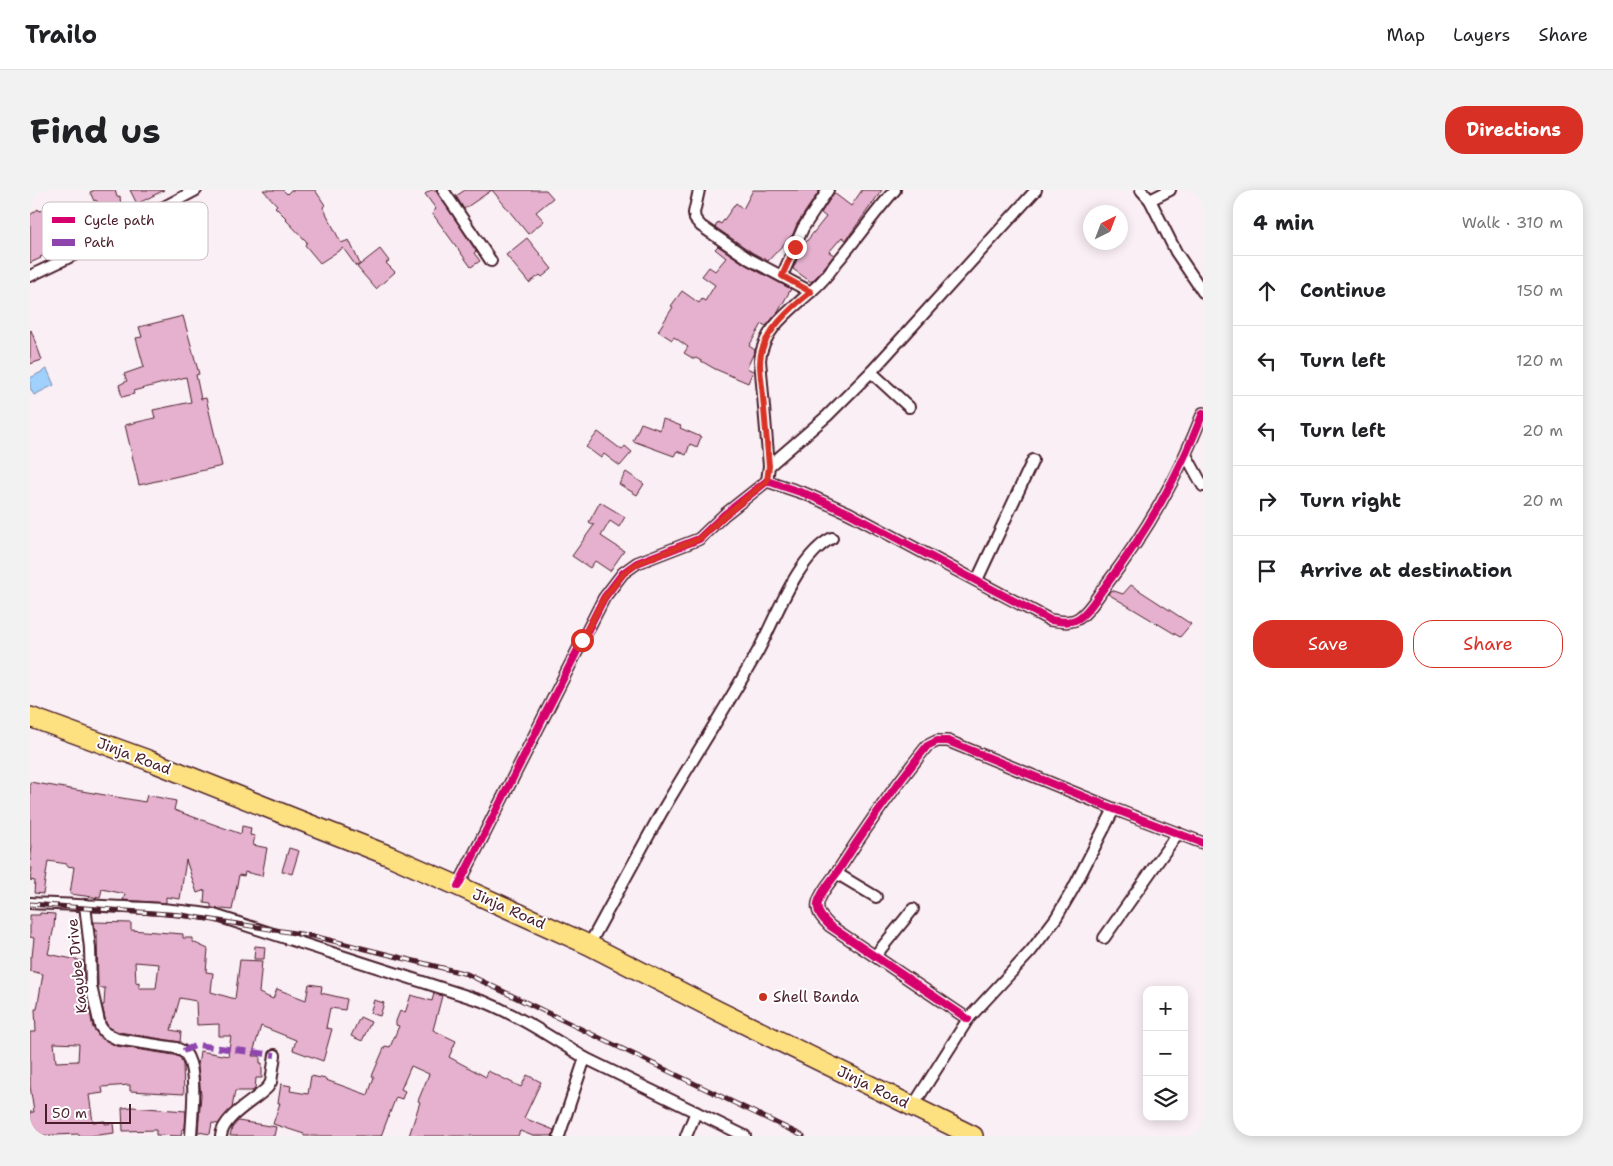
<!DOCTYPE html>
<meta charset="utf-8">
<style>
body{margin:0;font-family:"Shantell Sans",sans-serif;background:#f2f2f2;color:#202124}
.controls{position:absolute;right:15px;bottom:15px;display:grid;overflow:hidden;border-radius:10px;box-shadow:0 2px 12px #0003}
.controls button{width:45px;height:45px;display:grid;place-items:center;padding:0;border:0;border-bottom:1px solid #e0e0e0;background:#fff;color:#202124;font:25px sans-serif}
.compass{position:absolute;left:1053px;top:15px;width:45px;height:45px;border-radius:50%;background:#fff;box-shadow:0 2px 12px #0003;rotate:42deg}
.scale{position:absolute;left:15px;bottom:12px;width:86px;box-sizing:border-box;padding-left:5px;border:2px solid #4a1f2b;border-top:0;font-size:14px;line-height:18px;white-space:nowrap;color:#4a1f2b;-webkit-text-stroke:4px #fff;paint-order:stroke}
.stop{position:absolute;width:15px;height:15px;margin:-11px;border:4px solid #d93025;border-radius:50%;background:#fff}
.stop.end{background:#d93025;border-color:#fff;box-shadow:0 1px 5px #0008}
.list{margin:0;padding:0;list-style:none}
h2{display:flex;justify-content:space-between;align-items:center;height:65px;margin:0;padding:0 20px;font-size:21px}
h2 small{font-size:16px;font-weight:400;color:#757577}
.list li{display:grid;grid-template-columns:32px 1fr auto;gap:15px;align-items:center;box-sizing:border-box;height:70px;padding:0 20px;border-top:1px solid #e0e0e0}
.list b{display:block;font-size:19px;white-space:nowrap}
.list em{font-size:16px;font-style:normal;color:#757577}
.actions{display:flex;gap:10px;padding:15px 20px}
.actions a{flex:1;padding:11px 0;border:1px solid #d93025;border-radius:20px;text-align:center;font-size:18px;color:#d93025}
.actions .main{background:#d93025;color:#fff}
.icon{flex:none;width:28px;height:28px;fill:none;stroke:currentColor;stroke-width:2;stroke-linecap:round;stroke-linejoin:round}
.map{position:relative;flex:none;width:1173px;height:946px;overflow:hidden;border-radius:20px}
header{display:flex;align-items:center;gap:30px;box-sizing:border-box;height:70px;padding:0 25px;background:#fff;border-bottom:1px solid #e0e0e0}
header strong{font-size:24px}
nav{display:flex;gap:28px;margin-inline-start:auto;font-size:18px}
.intro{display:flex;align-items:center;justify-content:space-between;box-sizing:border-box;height:120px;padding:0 30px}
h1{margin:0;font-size:35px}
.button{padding:12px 22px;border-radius:20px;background:#d93025;color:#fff;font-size:18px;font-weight:700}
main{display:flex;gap:30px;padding:0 30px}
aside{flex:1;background:#fff;border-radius:20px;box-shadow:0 2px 12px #0003}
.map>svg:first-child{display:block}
.water{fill:#9fd1fc;stroke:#7d8aa8}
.building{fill:#e5b1ce;stroke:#4a1f2b;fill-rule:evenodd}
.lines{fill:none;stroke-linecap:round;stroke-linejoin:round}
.street-casing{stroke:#4a1f2b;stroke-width:14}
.highway-casing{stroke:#4a1f2b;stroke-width:22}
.street{stroke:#fff;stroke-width:10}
.highway{stroke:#fde080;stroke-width:19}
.rail-casing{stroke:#4a1f2b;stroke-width:5}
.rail{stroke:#fff;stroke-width:3;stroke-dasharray:9;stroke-linecap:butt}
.quiet{stroke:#8e44ad;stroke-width:6;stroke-dasharray:12 6;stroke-linecap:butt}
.cycleway-casing{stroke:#fff;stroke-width:11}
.cycleway{stroke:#d6006c;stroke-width:8}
.route{stroke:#d93025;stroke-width:6}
.poi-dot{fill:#c8321e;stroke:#fff;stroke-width:2}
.labels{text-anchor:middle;stroke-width:4;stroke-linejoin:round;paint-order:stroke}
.street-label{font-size:15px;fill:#4a1f2b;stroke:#fff}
.poi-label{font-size:15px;fill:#4a1f2b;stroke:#fff;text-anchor:start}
.key{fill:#fff;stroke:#c9bcbf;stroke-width:1}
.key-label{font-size:14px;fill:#4a1f2b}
</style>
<header>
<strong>Trailo</strong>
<nav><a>Map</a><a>Layers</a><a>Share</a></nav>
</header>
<div class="intro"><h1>Find us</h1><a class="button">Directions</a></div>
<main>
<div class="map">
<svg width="1173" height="946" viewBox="0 0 1173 946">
<rect width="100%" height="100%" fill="#faeff5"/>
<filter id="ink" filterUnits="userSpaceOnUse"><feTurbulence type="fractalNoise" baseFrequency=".02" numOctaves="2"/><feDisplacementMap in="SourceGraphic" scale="10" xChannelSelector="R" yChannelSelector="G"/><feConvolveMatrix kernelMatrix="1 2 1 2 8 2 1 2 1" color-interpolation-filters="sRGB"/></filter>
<g filter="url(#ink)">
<!-- water -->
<polygon class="water" points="17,179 24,195 4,205 0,198 0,188"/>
<!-- building -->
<g class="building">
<polygon points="65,0 85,0 87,7 90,6 91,18 82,20 81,34 57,32 77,24 66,10 64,11 60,2"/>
<polygon points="100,0 134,0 107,14"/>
<polygon points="233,0 253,0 257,4 261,0 285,0 295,15 293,17 311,53 319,50 330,74 326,76 313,58 290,73 275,55 277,52 256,30 257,29 245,17 247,15"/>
<polygon points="401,0 406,0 446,61 444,63 450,71 441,77 402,23 406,19 395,4"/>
<polygon points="435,0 516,0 523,8 506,22 514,31 498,44 462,0 434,19 426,6"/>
<polygon points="723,0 790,0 767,34 763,44 738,71 723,63 685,37 688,32 691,34 706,13 713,19"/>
<polygon points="832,0 852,0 816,50 812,47 799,62 804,65 789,84 781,92 763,79 772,57 796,27 791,23 804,3 821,16"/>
<polygon points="25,17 27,22 40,17 47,37 55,33 60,47 52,51 50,45 31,52 33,58 10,67 11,68 0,73 0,25 8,19 9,21"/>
<polygon points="497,48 522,79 512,87 510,85 499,93 476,65"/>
<polygon points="688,56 716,75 761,99 748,122 736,136 732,134 719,156 725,160 717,178 723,181 718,193 685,179 666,168 664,169 654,163 658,157 644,147 642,150 628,141 643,117 641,116 652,101 669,113 672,109 675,111 685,95 672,86 679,77 685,81 696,68 685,59"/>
<polygon points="350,59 359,71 356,73 365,82 346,99 327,77"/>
<polygon points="153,126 169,184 166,185 171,209 176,208 192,276 109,295 95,235 125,228 123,220 161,212 156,187 103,201 104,204 92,207 89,195 97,191 94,184 114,177 106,148 112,147 109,137"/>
<polygon points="1,140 12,170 0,174 0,141"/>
<polygon points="633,229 651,236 650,238 671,247 667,257 660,254 656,265 647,261 644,266 603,251 611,233 630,240"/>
<polygon points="568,242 592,260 595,256 602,262 590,276 574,264 571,268 556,257"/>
<polygon points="596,282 614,294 607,305 589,294"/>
<polygon points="570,312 595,327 589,337 580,331 571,346 594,361 580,381 565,371 560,378 542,366 564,335 559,332"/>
<polygon points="1101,395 1161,434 1150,447 1078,404 1081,400 1093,404"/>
<polygon points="0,592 115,612 117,605 146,611 144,620 211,644 212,636 221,638 220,645 225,646 223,655 237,658 232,686 215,682 214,686 209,685 202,720 181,718 181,714 174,713 175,700 167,703 156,670 150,709 136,707 136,713 93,710 95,704 72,699 70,708 40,704 44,677 37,676 37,674 18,671 13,704 4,703 5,691 0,690 2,678 0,677 2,655 0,655"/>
<polygon points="259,658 269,661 262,684 252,681"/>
<path d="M10,723L25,724L24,737L18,764L53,771L55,802L53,817L59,816L63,838L70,847L86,856L144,865L151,868L153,875L154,904L100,901V895L72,897L73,903L59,905L63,932L75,931V934L83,933L84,943L60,946H49V944L0,946V922H4L0,896V842H6L5,819H7L13,784L0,781V767H2L4,748L0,747V725H10ZM24,853L49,854L48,871L26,872Z"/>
<path d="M64,732L101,733V740L153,744V748H163V752L178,759L176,782L183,783L181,802L205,809L210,770L232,771L229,803L243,809L247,799L276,810L279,794L292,796L291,803L317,809L315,820L300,818L296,838L302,839L293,871L263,860L266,850L231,836L222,866H230V873H232V888H226L225,899L222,901H205L202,918L188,934L182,933L180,944L168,942L171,905L168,876L170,861L198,866L201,846H189V834L167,835L166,811L150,808L141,840L151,842L150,852L89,842L80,838L76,833L72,815H74L75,798H68V795L67,741H65ZM105,772L129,774L126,798H109V792L106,793Z"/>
<polygon points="225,756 235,757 234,769 224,769"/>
<polygon points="404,803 412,806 403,840 426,851 419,867 456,887 458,881 491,897 497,885 511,892 494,928 524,940 522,946 503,946 490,941 488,946 379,946 390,912 388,911 399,884 381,876 371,899 375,901 372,909 366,907 351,946 274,946 274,944 243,934 250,913 248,913 251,894 261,896 260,901 278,904 281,886 296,889 296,890 338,905 344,887 342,886 355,856 360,857 369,836 366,835 366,831 370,821 375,823 381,805 402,811"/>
<polygon points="344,810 354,813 350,826 340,823"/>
<polygon points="330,827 341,832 332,851 321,846"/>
<polygon points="102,917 156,921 155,939 152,939 151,946 126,945 126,940 93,941 92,918"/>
<polygon points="208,931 246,937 244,946 200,946 202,938"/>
</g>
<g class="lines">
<defs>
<g id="street">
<polyline points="413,0 461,71"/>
<polyline points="669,0 664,23 665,29 671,36 719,69 781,102"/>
<polyline points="1111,0 1120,10 1146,62 1173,102"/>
<polyline points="1120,10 1140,0"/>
<polyline points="0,86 46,64 166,0"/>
<polyline points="752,86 773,38 798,0"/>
<polyline points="841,182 879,217"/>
<polyline points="1156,265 1173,296"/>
<path d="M739,276L730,170C733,135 768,116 790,93C796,87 802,79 807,72C827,49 844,23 865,0"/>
<polyline points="737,291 739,276 797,226 841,182 1006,0"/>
<polyline points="947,390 1003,270"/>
<polyline points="806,683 846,707"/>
<path d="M428,696L574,408L593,383L607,373L669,349L694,325L737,291L776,304L819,323L1020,430C1030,431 1040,434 1049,428C1060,421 1068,405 1076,395C1118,340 1148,287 1173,223"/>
<path d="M0,713C61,716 124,716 184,725L455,812C491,827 522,848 555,868"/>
<path d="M55,715L60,758L61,796L70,836L75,843L87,849L146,858C151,860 156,862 158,868C167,886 162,925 161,946"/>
<polyline points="1074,748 1148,643"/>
<path d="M559,755C583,711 606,668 630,625C662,570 697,516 728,461C746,428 767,366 802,348"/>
<polyline points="845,766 883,719"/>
<path d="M938,829L800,736C794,730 786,723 788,713C790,703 800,692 806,684C834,640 865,596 897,556L907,551H918L1084,619L1173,653"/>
<polyline points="883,916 938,829 1001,761 1026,728 1043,699 1084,619"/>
<path d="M191,946C193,926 225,911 238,897L241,892L245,865"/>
<polyline points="529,946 555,868 715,946"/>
<polyline points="656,946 666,922"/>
</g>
<polyline id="highway" points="0,527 118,570 261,627 360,666 428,696 559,755 688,821 943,946"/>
</defs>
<!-- street casing -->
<use href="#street" class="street-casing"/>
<!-- highway casing -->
<use href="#highway" class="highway-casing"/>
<!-- street -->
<use href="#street" class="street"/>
<!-- highway -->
<use href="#highway" class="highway"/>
<defs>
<polyline id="rail" points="0,714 152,725 283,746 437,784 773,946"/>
</defs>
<!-- rail casing -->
<use href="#rail" class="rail-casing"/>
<!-- rail -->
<use href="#rail" class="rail"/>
<!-- quiet -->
<polyline class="quiet" points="153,861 167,855 245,865"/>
<defs>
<g id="cycleway">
<path d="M428,696L574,408L593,383L607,373L669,349L694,325L737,291L776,304L819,323L1020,430C1030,431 1040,434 1049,428C1060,421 1068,405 1076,395C1118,340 1148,287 1173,223"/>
<path d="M938,829L800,736C794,730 786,723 788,713C790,703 800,692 806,684C834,640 865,596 897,556L907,551H918L1084,619L1173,653"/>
</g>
</defs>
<!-- cycleway casing -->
<use href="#cycleway" class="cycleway-casing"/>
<!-- cycleway -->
<use href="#cycleway" class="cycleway"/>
</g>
</g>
<g class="lines" filter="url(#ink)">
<!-- route -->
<path class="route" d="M552,450L574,408L594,383L608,373L669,349L694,326L737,291L739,276C737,253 735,230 733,207C732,191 727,172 733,157C741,135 763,116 781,102L752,86L765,57"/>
</g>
<!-- markers -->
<circle class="poi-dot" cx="733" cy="807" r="5"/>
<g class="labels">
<!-- street labels -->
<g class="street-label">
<text transform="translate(104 566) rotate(21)" y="5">Jinja Road</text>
<text transform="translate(479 719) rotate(24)" y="5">Jinja Road</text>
<text transform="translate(47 776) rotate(-96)" y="5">Kagube Drive</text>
<text transform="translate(843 897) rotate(26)" y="5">Jinja Road</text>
</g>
<!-- poi labels -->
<g class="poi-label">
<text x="743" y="812">Shell Banda</text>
</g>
</g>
<!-- legend -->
<rect x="12" y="12" width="166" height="58" rx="8" class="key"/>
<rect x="22" y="27" width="23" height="6" fill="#d6006c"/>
<rect x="22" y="49" width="23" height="7" fill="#8e44ad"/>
<g class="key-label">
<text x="54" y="35">Cycle path</text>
<text x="54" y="57">Path</text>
</g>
</svg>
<div class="controls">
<button>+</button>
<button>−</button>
<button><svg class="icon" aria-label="layers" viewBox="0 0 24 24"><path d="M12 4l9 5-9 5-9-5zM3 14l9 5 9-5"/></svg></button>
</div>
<svg class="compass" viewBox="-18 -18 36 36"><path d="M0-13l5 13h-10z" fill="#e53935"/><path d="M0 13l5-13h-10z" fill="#757577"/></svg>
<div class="scale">50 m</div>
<div class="stop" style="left:552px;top:450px"></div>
<div class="stop end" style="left:765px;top:57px"></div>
</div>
<aside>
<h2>4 min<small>Walk · 310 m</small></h2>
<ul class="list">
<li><svg class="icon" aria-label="ahead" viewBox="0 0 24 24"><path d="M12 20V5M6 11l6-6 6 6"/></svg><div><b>Continue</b></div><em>150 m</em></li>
<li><svg class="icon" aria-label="left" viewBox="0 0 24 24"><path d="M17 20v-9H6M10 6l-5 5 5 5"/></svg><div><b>Turn left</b></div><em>120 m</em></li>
<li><svg class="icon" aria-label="left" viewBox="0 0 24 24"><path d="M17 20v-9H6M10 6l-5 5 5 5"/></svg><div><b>Turn left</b></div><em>20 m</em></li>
<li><svg class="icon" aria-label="right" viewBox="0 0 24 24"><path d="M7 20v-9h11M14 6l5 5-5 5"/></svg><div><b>Turn right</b></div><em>20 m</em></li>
<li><svg class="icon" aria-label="arrive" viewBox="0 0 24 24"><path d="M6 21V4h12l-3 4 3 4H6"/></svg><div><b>Arrive at destination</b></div></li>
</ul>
<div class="actions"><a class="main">Save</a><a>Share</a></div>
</aside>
</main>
